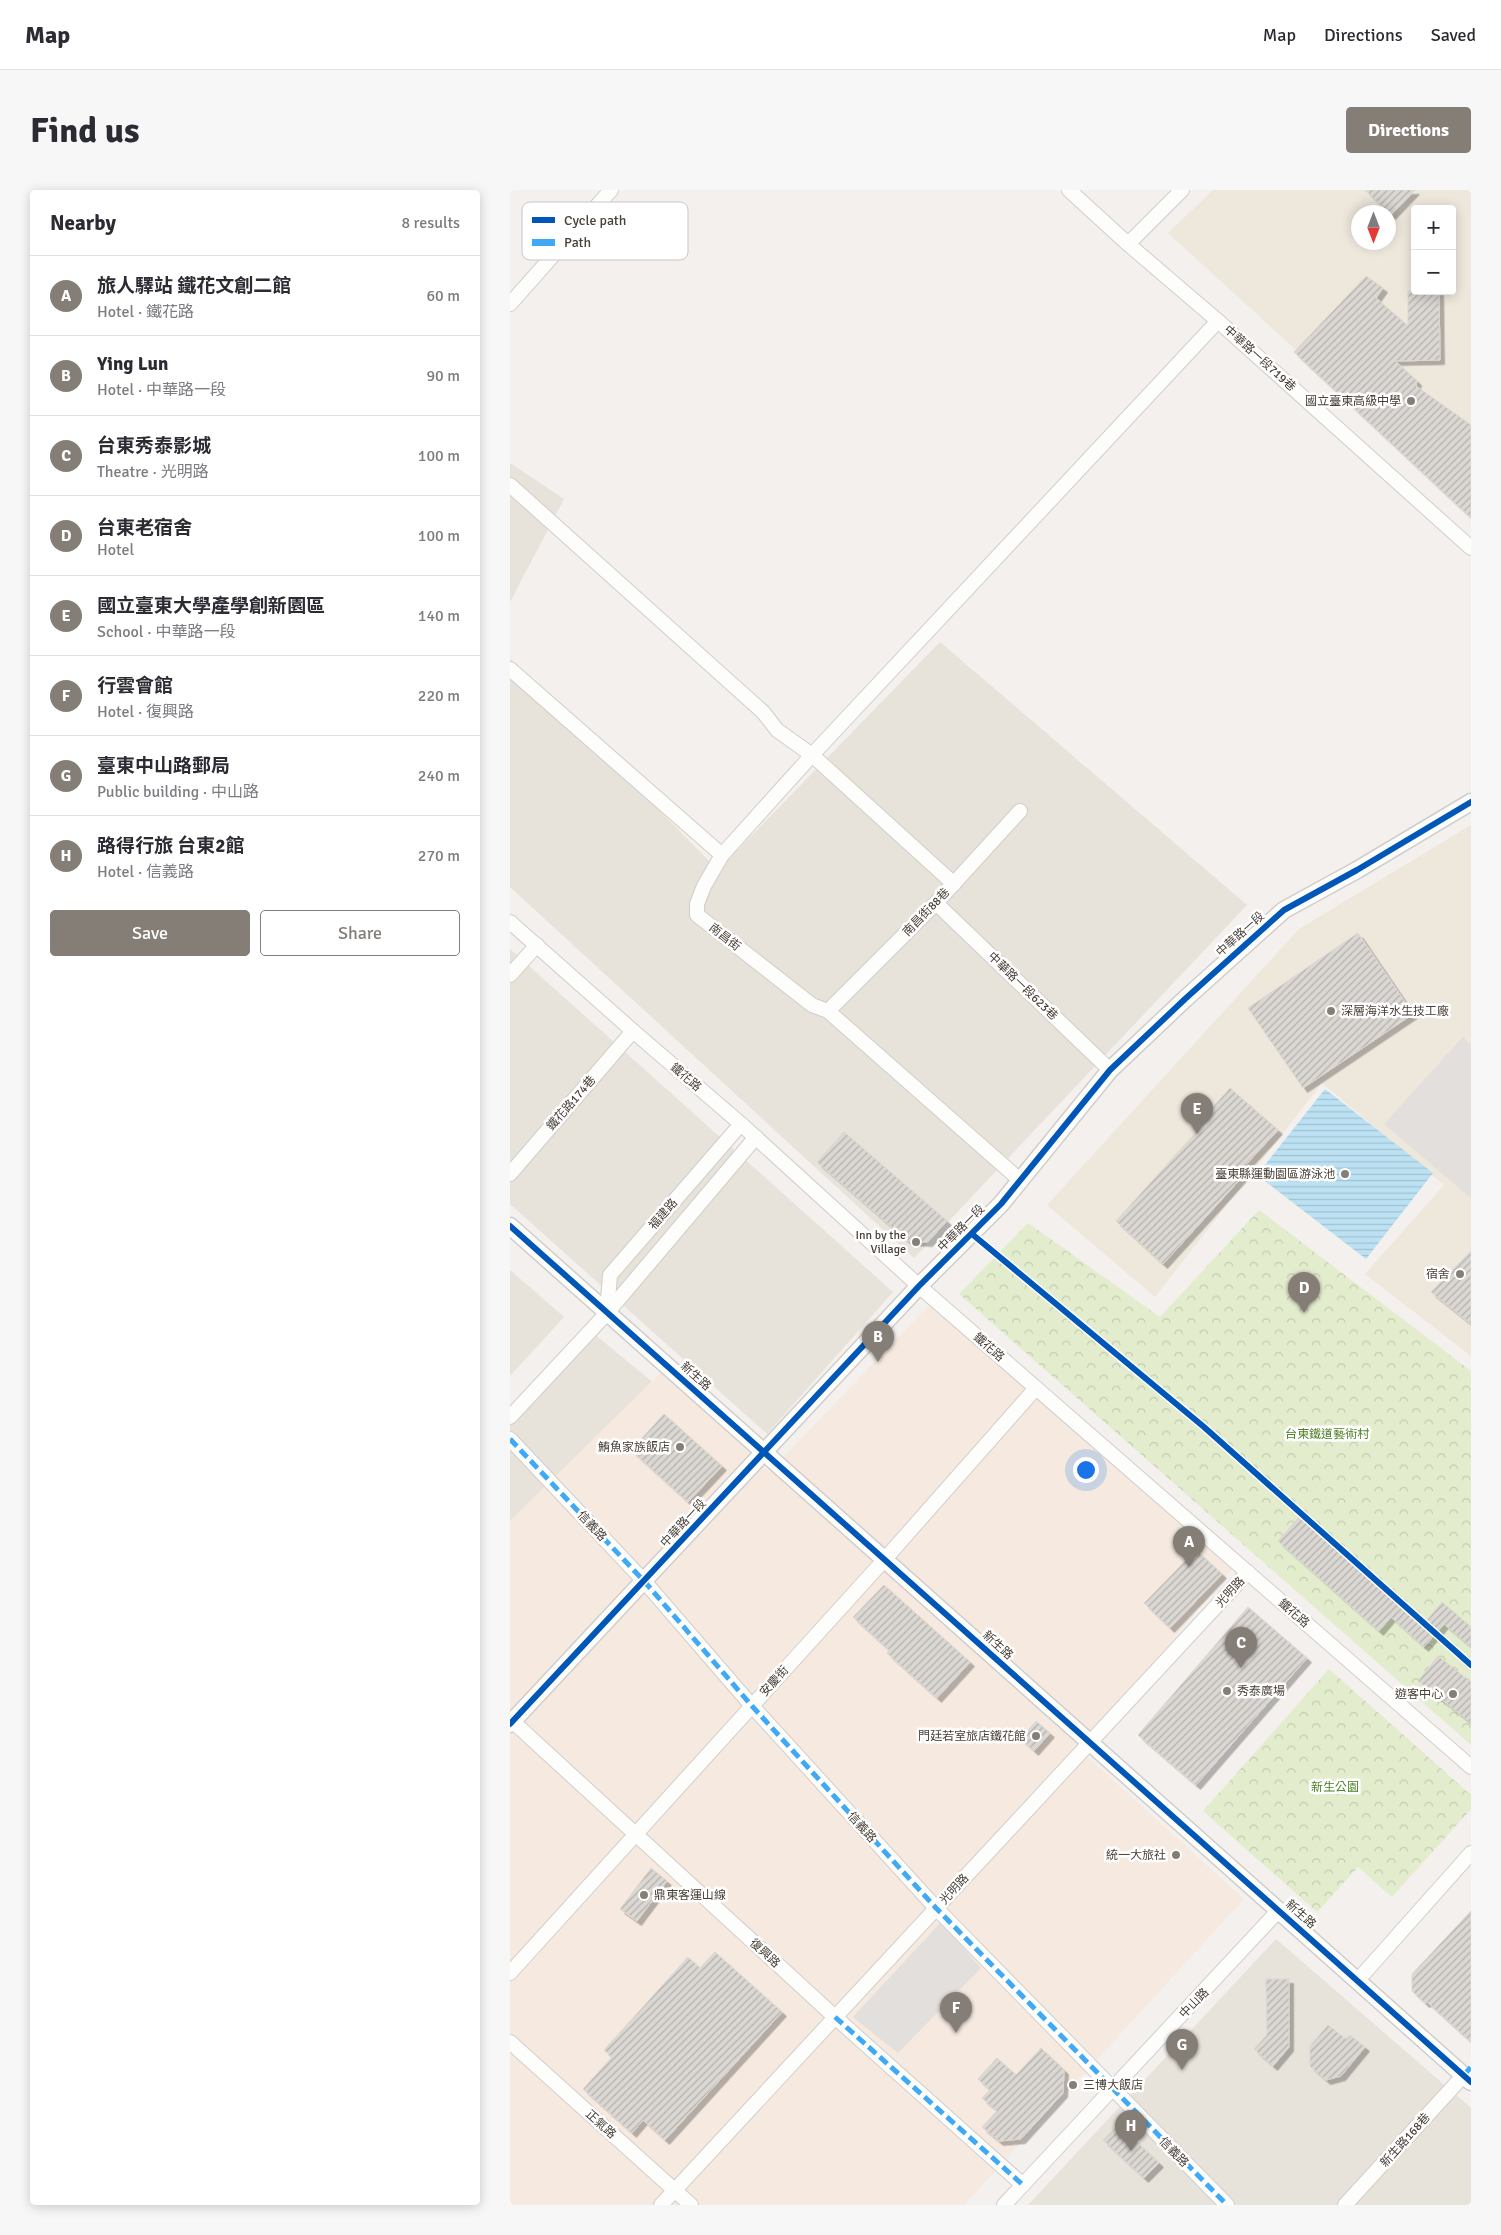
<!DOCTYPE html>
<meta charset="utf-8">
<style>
body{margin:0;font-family:Signika,"Noto Sans TC",sans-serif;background:#f7f7f7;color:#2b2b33}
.controls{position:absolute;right:15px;top:15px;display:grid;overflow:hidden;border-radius:5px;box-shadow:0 2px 12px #0003}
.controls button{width:45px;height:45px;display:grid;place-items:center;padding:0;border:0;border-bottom:1px solid #e1e1e2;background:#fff;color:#2b2b33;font:25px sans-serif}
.compass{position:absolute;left:841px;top:15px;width:45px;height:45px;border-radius:50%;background:#fff;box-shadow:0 2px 12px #0003;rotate:180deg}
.you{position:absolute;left:575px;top:1279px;width:18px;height:18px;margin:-12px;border:4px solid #fff;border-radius:50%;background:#1a73e8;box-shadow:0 0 0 8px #1a73e833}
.badge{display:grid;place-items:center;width:32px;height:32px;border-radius:50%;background:#857e77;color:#fff;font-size:16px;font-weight:700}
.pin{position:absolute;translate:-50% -41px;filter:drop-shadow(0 1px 2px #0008)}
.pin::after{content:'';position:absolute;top:26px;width:18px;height:15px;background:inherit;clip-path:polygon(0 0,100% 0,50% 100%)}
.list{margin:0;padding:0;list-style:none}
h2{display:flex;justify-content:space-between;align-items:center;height:65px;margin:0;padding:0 20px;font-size:21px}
h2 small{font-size:16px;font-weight:400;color:#7c7c81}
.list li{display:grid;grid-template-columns:32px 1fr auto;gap:15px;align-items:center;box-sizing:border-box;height:80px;padding:0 20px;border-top:1px solid #e1e1e2}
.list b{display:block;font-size:19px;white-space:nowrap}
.list p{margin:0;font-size:16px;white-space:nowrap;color:#7c7c81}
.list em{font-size:16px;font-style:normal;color:#7c7c81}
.actions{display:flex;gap:10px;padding:15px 20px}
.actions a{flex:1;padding:11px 0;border:1px solid #857e77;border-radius:5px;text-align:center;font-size:18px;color:#857e77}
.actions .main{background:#857e77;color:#fff}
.map{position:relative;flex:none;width:961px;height:2015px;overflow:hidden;border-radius:5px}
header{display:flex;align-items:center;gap:30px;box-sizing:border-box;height:70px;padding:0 25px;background:#fff;border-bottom:1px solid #e1e1e2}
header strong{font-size:24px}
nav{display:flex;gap:28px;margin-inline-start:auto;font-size:18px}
.intro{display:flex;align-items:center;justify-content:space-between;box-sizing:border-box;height:120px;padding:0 30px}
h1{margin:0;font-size:35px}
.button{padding:12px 22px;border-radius:5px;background:#857e77;color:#fff;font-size:18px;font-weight:700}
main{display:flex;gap:30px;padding:0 30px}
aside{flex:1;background:#fff;border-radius:5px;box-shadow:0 2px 12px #0003}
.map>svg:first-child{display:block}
.residential{fill:#e7e2da}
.commercial{fill:#f6eae0}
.education{fill:#eee7dc;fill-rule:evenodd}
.park{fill:url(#park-crowns)}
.parking{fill:#e2dfdc}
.water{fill:url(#water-rules)}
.building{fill:url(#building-hatch);stroke:#dbd7d3;filter:url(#shadow)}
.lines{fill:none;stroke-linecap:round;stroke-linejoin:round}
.minor-casing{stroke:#d1ceca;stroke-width:16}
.tertiary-casing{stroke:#d1ceca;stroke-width:19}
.minor{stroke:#fdfdfc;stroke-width:14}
.tertiary{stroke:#fdfdfc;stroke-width:16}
.quiet{stroke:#3fa9f5;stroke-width:5;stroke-dasharray:10 5;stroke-linecap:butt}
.cycleway-casing{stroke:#fff;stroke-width:9}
.cycleway{stroke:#0057b8;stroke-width:6}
.poi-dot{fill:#857e77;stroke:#fff;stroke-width:2}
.labels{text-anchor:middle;stroke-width:5;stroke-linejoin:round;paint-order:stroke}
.street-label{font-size:12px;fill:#4a4138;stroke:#fff}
.poi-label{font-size:12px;fill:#4a4138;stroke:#fff;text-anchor:end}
.park-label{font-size:12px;fill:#508027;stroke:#fff}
.key{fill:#fff;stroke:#c9c6c3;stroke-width:1}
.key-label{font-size:14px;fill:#4a4138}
</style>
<header>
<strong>Map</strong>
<nav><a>Map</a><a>Directions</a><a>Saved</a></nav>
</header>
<div class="intro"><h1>Find us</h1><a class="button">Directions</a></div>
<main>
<aside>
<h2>Nearby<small>8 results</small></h2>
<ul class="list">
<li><span class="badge">A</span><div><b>旅人驛站 鐵花文創二館</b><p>Hotel · 鐵花路</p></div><em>60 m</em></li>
<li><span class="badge">B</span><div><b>Ying Lun</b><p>Hotel · 中華路一段</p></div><em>90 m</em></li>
<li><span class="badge">C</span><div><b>台東秀泰影城</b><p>Theatre · 光明路</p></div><em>100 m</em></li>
<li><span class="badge">D</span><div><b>台東老宿舍</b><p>Hotel</p></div><em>100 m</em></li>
<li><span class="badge">E</span><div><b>國立臺東大學產學創新園區</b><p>School · 中華路一段</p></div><em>140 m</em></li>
<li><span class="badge">F</span><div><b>行雲會館</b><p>Hotel · 復興路</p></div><em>220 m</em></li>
<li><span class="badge">G</span><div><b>臺東中山路郵局</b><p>Public building · 中山路</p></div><em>240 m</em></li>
<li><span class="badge">H</span><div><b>路得行旅 台東2館</b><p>Hotel · 信義路</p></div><em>270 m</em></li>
</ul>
<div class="actions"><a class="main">Save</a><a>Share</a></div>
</aside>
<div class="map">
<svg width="961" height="2015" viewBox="0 0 961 2015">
<defs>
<pattern id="park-crowns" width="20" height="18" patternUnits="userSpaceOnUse" patternTransform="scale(1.25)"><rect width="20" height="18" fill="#e3edcd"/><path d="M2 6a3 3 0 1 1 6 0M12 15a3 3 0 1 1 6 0" fill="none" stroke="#c4ccb1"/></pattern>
<pattern id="water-rules" width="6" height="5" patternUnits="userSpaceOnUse" patternTransform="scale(1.25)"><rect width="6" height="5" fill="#bce1f2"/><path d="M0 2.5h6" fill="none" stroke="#a3c2d0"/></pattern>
<pattern id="building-hatch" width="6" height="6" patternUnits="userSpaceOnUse" patternTransform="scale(1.25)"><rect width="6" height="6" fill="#dbd8d4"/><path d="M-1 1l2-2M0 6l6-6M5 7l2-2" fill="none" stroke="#b4b1ad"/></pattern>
<filter id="shadow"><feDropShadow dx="4.5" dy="4.5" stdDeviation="0" flood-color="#0004"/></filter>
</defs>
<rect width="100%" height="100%" fill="#f3f0ed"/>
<!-- residential -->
<g class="residential">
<polygon points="0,273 54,309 0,412"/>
<polygon points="430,452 737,715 404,1068 0,697 0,469 208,680"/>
<polygon points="0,759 383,1102 257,1244 0,1014"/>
<polygon points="0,1080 54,1127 0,1186"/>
<polygon points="84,1144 145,1194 0,1337 0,1228"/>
<polygon points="766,1749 961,1918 961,2015 518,2015"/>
</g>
<!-- commercial -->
<polygon class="commercial" points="422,1112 725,1376 570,1560 734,1709 454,2015 0,2015 0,1331 152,1181 259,1282"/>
<!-- education -->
<g class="education">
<path d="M703,0H961V320L658,43ZM905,19H942V101H905ZM848,22H878V52H848Z"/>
<polygon points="961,635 961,1166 855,1084 934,995 812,893 645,1107 537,1015 789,739"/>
</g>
<!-- park -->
<g class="park">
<polygon points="749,1020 961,1181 961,1555 449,1104 518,1033 650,1127"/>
<polygon points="819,1479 961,1605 961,1619 882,1707 848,1677 807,1722 693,1621"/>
</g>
<!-- parking -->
<g class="parking">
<polygon points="953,847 961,855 961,1008 874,934"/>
<polygon points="431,1732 471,1778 388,1863 343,1827"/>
</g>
<!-- water -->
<polygon class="water" points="815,899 923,983 856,1069 747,985"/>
<!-- building -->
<g class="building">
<polygon points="855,0 905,0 881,25"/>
<polygon points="856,86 873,98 866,108 898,136 898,101 929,101 930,170 885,171 907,191 906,196 961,235 961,328 784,162"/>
<polygon points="848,743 903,824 793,898 738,818"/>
<polygon points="720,898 768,940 730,981 734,985 653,1074 606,1031 689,939 686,936"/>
<polygon points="334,942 437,1031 418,1052 398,1051 307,972"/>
<polygon points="961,1061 961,1134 921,1102"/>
<polygon points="154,1224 212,1276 178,1312 121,1260"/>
<polygon points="789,1327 912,1436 932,1412 961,1437 961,1457 934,1434 914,1457 881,1427 869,1441 768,1351"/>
<polygon points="686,1360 712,1384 660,1438 634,1413"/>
<polygon points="374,1395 460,1472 427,1508 377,1463 379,1460 343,1427"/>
<polygon points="738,1417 797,1468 686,1595 628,1545"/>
<polygon points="928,1466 961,1492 961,1533 908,1491"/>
<polygon points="526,1531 540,1543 524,1561 511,1549"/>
<polygon points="141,1678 157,1691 127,1731 110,1719"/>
<polygon points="961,1721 961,1852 917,1812 915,1813 902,1801 902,1784"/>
<polygon points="205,1762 272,1822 155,1950 133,1930 122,1943 73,1899 102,1867 94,1860 178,1767 190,1778"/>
<polygon points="756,1789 779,1789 779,1857 763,1876 744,1859 757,1845"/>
<polygon points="818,1835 836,1849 840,1845 855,1857 831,1886 816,1890 800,1876 800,1856"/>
<polygon points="531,1858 554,1880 553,1903 511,1949 489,1951 472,1937 487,1921 472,1908 480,1900 468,1889 487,1868 506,1885"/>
<polygon points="605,1938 612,1938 649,1973 634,1988 593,1950"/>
</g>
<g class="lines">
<defs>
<g id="minor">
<polyline points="559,0 618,54 708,131 961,358"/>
<polyline points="618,54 672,0"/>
<polyline points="0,114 101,0"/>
<polyline points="0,295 253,522 267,540 302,565 444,694"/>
<polyline points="0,479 212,665"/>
<polyline points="426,713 600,880"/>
<polyline points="0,732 123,841 231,934 409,1096 961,1577"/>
<polyline points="0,785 27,755"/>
<polyline points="318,821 426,713 510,621"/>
<polyline points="0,984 123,841"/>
<polyline points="511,991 318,821 302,815 187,725 187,714 194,696 212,665 302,565 708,131"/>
<polyline points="97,1123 100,1085 231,934"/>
<polyline points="0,1227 97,1123 246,947"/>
<polyline points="0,1249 134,1391 242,1516 426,1718 717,2015"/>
<polyline points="0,1529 325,1827 513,1995"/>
<polyline points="0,1783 375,1369 526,1198"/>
<polyline points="848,1790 961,1663"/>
<polyline points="0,1852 181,2015"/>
<polyline points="151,2015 738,1382"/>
<polyline points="494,2015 769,1720"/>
<polyline points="835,2015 954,1885"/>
</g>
<g id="tertiary">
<polyline points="0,1036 961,1892"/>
<polyline points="0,1534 409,1096 491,1014 600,880 675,809 774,720 847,680 961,612"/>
</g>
</defs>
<!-- minor casing -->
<use href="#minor" class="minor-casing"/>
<!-- tertiary casing -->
<use href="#tertiary" class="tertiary-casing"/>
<!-- minor -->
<use href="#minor" class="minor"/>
<!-- tertiary -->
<use href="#tertiary" class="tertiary"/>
<!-- quiet -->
<g class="quiet">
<polyline points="0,1249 134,1391 242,1516 426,1718 717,2015"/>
<polyline points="325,1827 513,1995"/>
<polyline points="954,1885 961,1877"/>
</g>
<defs>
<g id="cycleway">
<polyline points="0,1036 961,1892"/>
<polyline points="462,1044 694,1237 961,1475"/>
<polyline points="0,1534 409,1096 491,1014 600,880 675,809 774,720 847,680 961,612"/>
</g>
</defs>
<!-- cycleway casing -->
<use href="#cycleway" class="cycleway-casing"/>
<!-- cycleway -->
<use href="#cycleway" class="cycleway"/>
</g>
<!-- markers -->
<g class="poi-dot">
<circle cx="901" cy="211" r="5"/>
<circle cx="821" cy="821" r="5"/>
<circle cx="835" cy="984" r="5"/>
<circle cx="406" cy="1052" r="5"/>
<circle cx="950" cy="1084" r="5"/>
<circle cx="170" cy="1257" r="5"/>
<circle cx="717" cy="1501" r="5"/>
<circle cx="943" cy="1504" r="5"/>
<circle cx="526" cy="1546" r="5"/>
<circle cx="666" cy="1665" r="5"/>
<circle cx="134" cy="1705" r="5"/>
<circle cx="563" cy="1895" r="5"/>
</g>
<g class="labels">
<!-- street labels -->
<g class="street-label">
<text transform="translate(750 168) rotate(42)" y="4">中華路一段719巷</text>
<text transform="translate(416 722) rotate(-46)" y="4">南昌街88巷</text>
<text transform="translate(730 744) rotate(-42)" y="4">中華路一段</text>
<text transform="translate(215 747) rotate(38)" y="4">南昌街</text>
<text transform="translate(513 796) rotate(44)" y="4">中華路一段623巷</text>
<text transform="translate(176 887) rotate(40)" y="4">鐵花路</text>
<text transform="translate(61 913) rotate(-49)" y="4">鐵花路174巷</text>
<text transform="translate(153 1024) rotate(-49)" y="4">福建路</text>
<text transform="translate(451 1038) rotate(-45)" y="4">中華路一段</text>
<text transform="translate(479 1157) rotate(41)" y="4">鐵花路</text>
<text transform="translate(186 1186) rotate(42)" y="4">新生路</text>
<text transform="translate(173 1333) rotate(-47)" y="4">中華路一段</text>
<text transform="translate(82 1336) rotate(47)" y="4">信義路</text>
<text transform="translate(720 1402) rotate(-47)" y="4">光明路</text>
<text transform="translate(784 1423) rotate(41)" y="4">鐵花路</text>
<text transform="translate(488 1455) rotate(42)" y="4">新生路</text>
<text transform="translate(264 1491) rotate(-48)" y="4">安慶街</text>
<text transform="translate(352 1637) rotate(48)" y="4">信義路</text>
<text transform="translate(444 1699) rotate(-47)" y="4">光明路</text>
<text transform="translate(791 1724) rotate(42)" y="4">新生路</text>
<text transform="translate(255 1763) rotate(43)" y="4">復興路</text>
<text transform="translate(684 1813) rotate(-46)" y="4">中山路</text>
<text transform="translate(91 1934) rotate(42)" y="4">正氣路</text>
<text transform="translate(895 1950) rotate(-48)" y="4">新生路168巷</text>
<text transform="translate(664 1962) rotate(46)" y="4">信義路</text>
</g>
<!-- poi labels -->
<g class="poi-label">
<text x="891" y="215">國立臺東高級中學</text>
<text x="831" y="825" text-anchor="start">深層海洋水生技工廠</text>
<text x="825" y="988">臺東縣運動園區游泳池</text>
<text x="396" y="1049">Inn by the<tspan x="396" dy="14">Village</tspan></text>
<text x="940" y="1088">宿舍</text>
<text x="160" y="1261">鮪魚家族飯店</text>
<text x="727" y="1505" text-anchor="start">秀泰廣場</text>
<text x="933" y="1508">遊客中心</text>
<text x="516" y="1550">門廷若室旅店鐵花館</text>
<text x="656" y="1669">統一大旅社</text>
<text x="144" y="1709" text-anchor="start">鼎東客運山線</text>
<text x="573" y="1899" text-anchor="start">三博大飯店</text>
</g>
<!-- park labels -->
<g class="park-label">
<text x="817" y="1248">台東鐵道藝術村</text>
<text x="825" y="1601">新生公園</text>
</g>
</g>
<!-- legend -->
<rect x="12" y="12" width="166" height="58" rx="8" class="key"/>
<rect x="22" y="27" width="23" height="6" fill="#0057b8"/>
<rect x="22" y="49" width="23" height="7" fill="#3fa9f5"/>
<g class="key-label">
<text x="54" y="35">Cycle path</text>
<text x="54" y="57">Path</text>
</g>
</svg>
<div class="controls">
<button>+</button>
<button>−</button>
</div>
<svg class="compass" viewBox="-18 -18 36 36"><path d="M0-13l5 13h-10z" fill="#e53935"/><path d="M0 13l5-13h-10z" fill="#7c7c81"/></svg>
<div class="you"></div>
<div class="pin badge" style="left:679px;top:1377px">A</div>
<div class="pin badge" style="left:368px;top:1172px">B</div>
<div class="pin badge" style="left:731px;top:1478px">C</div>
<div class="pin badge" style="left:794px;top:1123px">D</div>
<div class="pin badge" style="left:687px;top:944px">E</div>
<div class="pin badge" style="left:446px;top:1843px">F</div>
<div class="pin badge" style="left:672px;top:1880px">G</div>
<div class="pin badge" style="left:621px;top:1961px">H</div>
</div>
</main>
